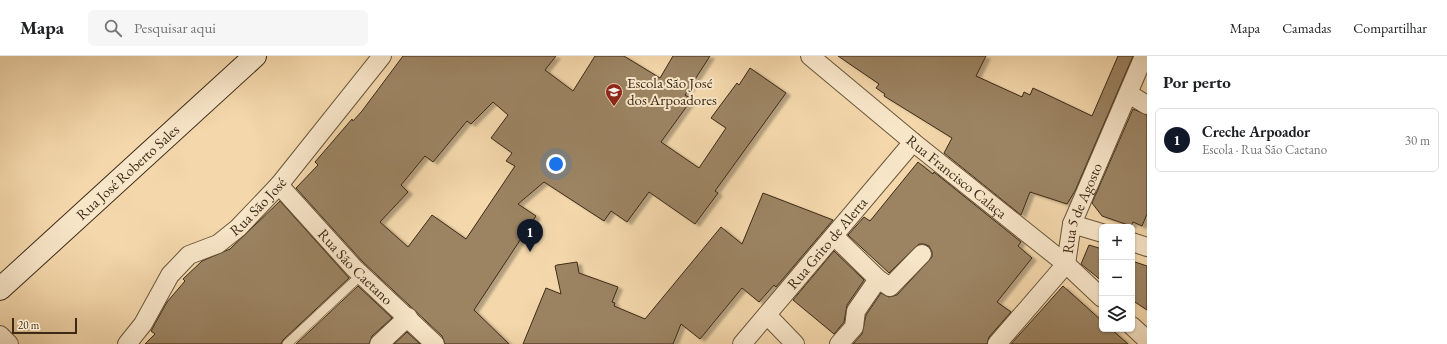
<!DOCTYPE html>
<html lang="pt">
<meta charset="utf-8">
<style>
body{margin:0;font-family:"EB Garamond",serif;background:#f6f6f6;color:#202124}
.controls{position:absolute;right:12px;bottom:12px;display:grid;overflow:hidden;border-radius:6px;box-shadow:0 1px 3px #0004}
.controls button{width:36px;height:36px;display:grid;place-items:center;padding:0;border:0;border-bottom:1px solid #e0e0e0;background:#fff;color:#202124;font:20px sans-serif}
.scale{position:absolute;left:12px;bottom:10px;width:65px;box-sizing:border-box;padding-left:4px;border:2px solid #3c2a17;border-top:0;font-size:11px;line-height:14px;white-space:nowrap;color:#3c2a17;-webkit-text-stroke:3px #f8e6c9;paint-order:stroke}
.you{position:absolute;left:556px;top:108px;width:14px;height:14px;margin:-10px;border:3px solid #fff;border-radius:50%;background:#1a73e8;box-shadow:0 0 0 6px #1a73e833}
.badge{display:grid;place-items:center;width:26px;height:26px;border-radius:50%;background:#111827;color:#fff;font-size:13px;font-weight:700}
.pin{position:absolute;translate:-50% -33px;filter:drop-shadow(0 1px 2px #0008)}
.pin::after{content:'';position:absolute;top:21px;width:14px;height:12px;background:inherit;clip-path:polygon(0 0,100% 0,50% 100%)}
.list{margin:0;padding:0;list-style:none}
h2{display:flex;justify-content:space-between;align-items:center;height:52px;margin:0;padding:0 16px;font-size:17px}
h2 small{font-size:13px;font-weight:400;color:#757577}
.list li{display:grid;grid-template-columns:26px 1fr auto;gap:12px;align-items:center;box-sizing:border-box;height:64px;margin:0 8px 8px;padding:0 8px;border:1px solid #e0e0e0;border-radius:6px}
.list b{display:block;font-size:15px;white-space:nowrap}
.list p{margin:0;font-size:13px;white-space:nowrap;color:#757577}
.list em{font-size:13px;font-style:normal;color:#757577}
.icon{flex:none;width:22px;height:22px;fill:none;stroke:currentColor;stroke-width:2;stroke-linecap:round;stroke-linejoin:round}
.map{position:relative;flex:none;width:1147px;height:288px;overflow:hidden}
header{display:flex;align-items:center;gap:24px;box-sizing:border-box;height:56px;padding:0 20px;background:#fff;border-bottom:1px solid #e0e0e0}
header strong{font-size:19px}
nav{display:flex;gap:22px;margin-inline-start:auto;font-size:14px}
.search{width:280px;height:36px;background:#f6f6f6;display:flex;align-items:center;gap:10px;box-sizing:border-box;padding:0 14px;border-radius:6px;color:#757577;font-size:15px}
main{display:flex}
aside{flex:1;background:#fff}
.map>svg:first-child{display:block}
.building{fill:#9c8464;stroke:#3c2a17;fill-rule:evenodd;filter:url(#shadow)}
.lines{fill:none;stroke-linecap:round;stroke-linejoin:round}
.service-casing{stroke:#6a563c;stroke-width:10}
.minor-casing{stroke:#6a563c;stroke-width:20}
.secondary-casing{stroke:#3c2a17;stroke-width:24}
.service{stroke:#f8e6c9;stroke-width:9}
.minor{stroke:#f8e6c9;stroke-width:18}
.secondary{stroke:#f8e6c9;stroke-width:22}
.labels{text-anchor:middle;stroke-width:4;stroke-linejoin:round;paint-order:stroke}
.poi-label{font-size:15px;fill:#3c2a17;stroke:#f8e6c9;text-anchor:start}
.street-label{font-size:15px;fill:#3c2a17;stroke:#f8e6c9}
</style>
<header>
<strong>Mapa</strong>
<div class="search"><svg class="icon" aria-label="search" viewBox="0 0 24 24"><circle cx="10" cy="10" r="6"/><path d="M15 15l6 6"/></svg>Pesquisar aqui</div>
<nav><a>Mapa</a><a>Camadas</a><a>Compartilhar</a></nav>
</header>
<main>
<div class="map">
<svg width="1147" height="288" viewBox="0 0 1147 288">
<defs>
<filter id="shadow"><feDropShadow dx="4.5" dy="2.5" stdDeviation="1" flood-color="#0004"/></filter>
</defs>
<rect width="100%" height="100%" fill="#f4d8ac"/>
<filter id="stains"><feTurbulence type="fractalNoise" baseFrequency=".005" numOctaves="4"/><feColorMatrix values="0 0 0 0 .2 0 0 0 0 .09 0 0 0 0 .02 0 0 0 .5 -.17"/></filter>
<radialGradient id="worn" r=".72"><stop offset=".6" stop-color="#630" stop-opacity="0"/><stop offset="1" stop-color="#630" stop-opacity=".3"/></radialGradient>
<!-- building -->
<g class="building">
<path d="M403,0H556L545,14L573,35L595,0H624L660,22L673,0H710L685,39L692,43L661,86L699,112L726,72L711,62L737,27L739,29L750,12L786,37L715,135L718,137L695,168L649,136L627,166L611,155L604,165L544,126L518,148L536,160L474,254L509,288H445L442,280L362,205L296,132L318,109L315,106L352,63L353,65L362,55ZM493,46L508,59L491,82L512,97L506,105L515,110L466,183L432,159L408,191L380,166L408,136L401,129L425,100L433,106L467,65L471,68Z"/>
<polygon points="838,0 986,0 976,20 1022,41 1024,36 1030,39 1033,32 1092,60 1118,0 1133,0 1075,135 1067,148 1030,136 1021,159 944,97 952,82 884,40 885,38 876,32 879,28"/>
<polygon points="1133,53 1147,59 1147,158 1142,170 1133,166 1131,170 1102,160 1092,147"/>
<polygon points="918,106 933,118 934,116 1021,186 1018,190 1032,202 997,246 1011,256 989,281 987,288 853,288 862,278 866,259 881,237 889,241 897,239 932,201 932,196 929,190 924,188 919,188 889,217 848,179 864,161 870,165"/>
<polygon points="763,137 833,164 776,231 774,229 759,246 742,232 700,283 681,268 673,288 523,288 546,232 561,238 555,210 557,209 577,206 579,217 618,231 612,246 615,247 614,250 645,263 721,171 742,188"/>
<polygon points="280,145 349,222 283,284 281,288 145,288 155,278 151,275 167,246 185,225 183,223 202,205 230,193"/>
<polygon points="1089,189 1102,193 1102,225 1081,208"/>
<polygon points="834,195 864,224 847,249 844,266 834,278 793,244"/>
<polygon points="1132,205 1147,210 1147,254 1132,244"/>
<polygon points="358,230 392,262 372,280 369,288 296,288"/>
<polygon points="1063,230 1102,265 1102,273 1111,273 1128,288 1011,288"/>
<polygon points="407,276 420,288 394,288"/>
</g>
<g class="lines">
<defs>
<polyline id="service" points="287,288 361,219"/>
<g id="minor">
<path id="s1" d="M810,0L913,86L1066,208L1102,242"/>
<polyline points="1129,38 1147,49"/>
<path id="s2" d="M279,129L354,212L435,288"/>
<polyline points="1072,168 1102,177"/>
<polyline points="834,180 878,223 890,231 922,198"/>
<polyline points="1132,186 1147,191"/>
<polyline points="767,259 795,288"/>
<polyline points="1132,270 1147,284"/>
<polyline points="0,279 9,288"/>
<path id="s3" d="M127,288L143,268L170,219L189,199L218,188L238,172L279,129L382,0"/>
<polyline points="379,288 408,261"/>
<path id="s4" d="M742,288L913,86"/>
<polyline points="839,288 854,271 856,255 878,223"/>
<path id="s5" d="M997,288L1066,208L1072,168L1144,0"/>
</g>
<g id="secondary">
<path id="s6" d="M0,233L255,0"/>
</g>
</defs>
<!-- service casing -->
<use href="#service" class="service-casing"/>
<!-- minor casing -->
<use href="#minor" class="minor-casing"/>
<!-- secondary casing -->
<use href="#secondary" class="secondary-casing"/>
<!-- service -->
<use href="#service" class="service"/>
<!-- minor -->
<use href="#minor" class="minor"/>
<!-- secondary -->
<use href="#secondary" class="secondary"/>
</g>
<!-- icons -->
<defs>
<symbol id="school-pin" viewBox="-11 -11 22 30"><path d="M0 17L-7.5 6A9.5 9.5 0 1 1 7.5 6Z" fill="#8f2418" stroke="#f8e6c9"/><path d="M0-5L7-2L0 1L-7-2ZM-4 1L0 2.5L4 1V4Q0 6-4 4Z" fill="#fff"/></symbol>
</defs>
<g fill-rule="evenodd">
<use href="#school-pin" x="604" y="26" width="20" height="27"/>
</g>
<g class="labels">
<!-- poi labels -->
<g class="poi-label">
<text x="627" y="32">Escola São José<tspan x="627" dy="17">dos Arpoadores</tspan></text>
</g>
<!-- street labels -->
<g class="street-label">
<text dy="5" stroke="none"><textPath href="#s6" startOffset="173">Rua José Roberto Sales</textPath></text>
<text dy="5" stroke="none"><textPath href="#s1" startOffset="190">Rua Francisco Calaça</textPath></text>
<text dy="5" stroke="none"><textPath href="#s3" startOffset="195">Rua São José</textPath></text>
<text dy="5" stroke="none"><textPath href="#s5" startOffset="164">Rua 5 de Agosto</textPath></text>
<text dy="5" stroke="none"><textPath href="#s4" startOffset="132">Rua Grito de Alerta</textPath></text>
<text dy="5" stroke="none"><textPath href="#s2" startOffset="112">Rua São Caetano</textPath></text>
</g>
</g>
<rect width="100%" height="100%" filter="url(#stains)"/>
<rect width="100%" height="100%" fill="url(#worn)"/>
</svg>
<div class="controls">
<button>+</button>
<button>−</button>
<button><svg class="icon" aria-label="layers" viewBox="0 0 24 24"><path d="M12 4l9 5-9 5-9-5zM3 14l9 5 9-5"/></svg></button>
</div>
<div class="scale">20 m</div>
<div class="you"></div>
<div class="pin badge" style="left:530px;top:196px">1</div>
</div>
<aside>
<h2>Por perto<small></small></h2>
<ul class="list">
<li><span class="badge">1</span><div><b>Creche Arpoador</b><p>Escola · Rua São Caetano</p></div><em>30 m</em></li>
</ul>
</aside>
</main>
